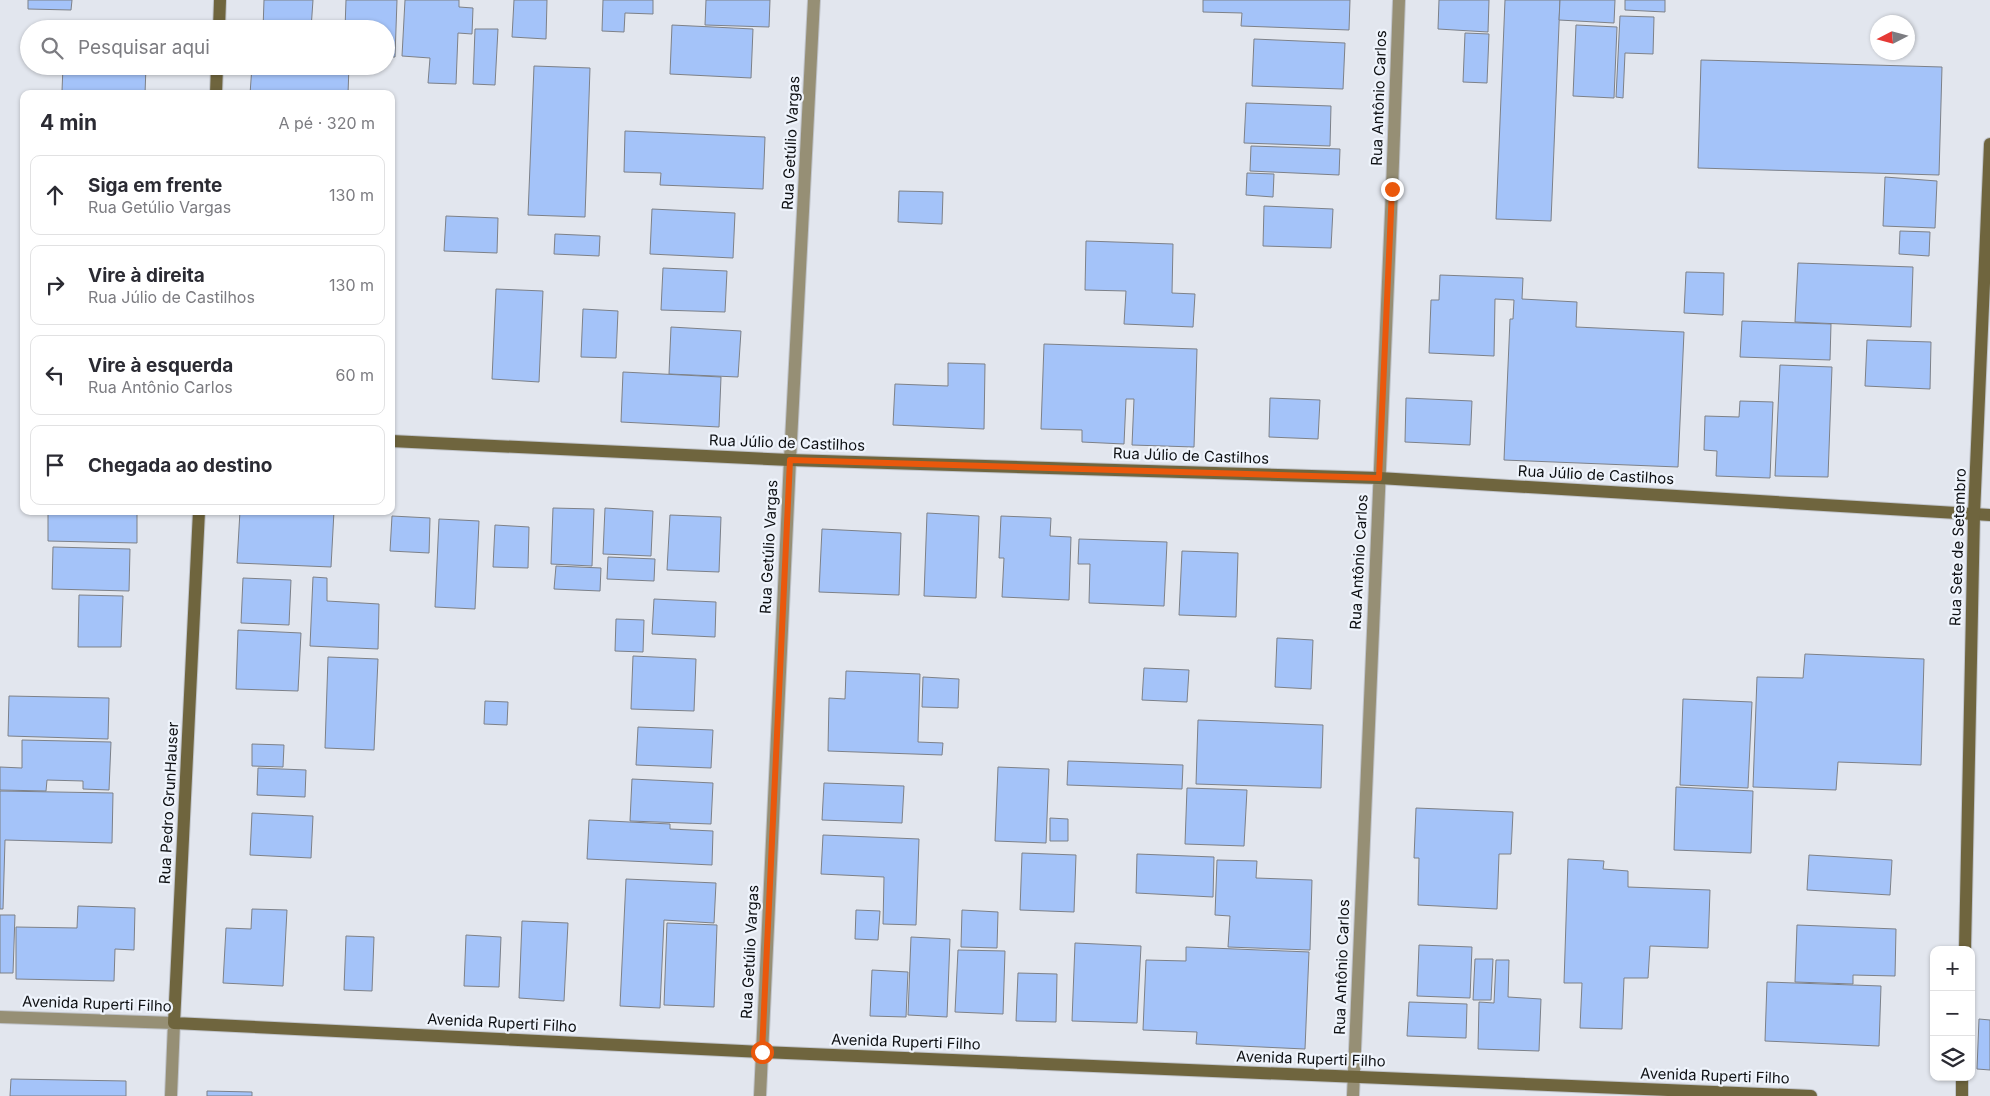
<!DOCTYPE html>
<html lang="pt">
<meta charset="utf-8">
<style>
body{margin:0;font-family:Inter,sans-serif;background:#f2f2f3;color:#2b2b33}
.controls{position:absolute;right:15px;bottom:15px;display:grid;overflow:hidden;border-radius:10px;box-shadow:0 1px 4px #0004}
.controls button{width:45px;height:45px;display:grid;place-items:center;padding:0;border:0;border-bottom:1px solid #e1e1e2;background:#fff;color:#2b2b33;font:25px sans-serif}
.compass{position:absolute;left:1870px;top:15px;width:45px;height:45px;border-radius:50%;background:#fff;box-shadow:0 1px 4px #0004;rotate:264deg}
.stop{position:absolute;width:15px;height:15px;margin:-11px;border:4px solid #ea580c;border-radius:50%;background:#fff}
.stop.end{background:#ea580c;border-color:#fff;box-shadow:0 1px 5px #0008}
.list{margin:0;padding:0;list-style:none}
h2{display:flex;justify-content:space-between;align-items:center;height:65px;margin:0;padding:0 20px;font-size:21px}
h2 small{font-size:16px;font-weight:400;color:#7c7c81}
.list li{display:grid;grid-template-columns:32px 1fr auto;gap:15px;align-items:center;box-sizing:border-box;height:80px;margin:0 10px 10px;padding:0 10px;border:1px solid #e1e1e2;border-radius:10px}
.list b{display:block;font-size:19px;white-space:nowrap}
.list p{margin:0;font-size:16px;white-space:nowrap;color:#7c7c81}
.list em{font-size:16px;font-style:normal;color:#7c7c81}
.icon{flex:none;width:28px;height:28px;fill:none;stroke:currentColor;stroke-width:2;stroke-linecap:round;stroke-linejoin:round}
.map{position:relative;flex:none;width:1990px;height:1096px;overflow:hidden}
.search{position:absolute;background:#fff;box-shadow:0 1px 4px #0004;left:20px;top:20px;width:375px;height:55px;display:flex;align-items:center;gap:12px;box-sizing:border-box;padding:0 18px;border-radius:28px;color:#7c7c81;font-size:19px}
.panel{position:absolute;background:#fff;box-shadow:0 1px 4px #0004;left:20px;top:90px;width:375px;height:425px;border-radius:10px}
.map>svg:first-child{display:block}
.building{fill:#a4c3f9;stroke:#7d8188}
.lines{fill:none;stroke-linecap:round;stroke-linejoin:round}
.street-casing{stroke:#c0c4cb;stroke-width:14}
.secondary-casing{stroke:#c0c4cb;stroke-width:14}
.street{stroke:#968f75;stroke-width:12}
.secondary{stroke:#6f653e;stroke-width:12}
.route{stroke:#ea580c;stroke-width:6}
.labels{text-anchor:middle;stroke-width:4.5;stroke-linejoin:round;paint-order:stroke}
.street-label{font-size:15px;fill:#0e1013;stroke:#eff4fc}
</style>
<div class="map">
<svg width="1990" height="1096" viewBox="0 0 1990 1096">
<rect width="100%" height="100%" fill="#e2e6ee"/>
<!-- building -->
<g class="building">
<polygon points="28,0 72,0 71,10 28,9"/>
<polygon points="264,0 313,0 311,29 263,29"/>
<polygon points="346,0 397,0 395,57 386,57 386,29 345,29"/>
<polygon points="405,0 459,0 459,7 473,8 472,34 458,33 456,84 428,83 430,58 402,56"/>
<polygon points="514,0 547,0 546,39 512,37"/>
<polygon points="603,0 653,0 653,14 625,13 624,32 602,31"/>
<polygon points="706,0 770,0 769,27 705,25"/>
<polygon points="1203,0 1350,0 1349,30 1241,26 1242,13 1203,12"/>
<polygon points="1439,0 1489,0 1488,32 1438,29"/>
<polygon points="1505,0 1560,0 1551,221 1496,219"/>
<polygon points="1560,0 1615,0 1614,23 1559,20"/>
<polygon points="1625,0 1665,0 1665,12 1625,10"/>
<polygon points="1620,16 1654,17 1653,54 1625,53 1623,98 1616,97"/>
<polygon points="672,25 753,29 751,78 670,74"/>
<polygon points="1576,25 1617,27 1614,98 1573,96"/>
<polygon points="475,29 498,29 495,85 473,84"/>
<polygon points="1465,33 1489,34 1487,83 1463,82"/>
<polygon points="1254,39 1345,43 1343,89 1252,86"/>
<polygon points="1701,60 1942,67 1939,175 1698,168"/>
<polygon points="63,66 146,66 145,94 62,91"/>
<polygon points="252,66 349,66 348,94 250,94"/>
<polygon points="534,66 590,68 585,217 528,215"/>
<polygon points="1246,103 1331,106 1330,146 1244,143"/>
<polygon points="625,131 765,137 763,189 660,185 661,173 624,172"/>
<polygon points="1251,146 1340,149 1339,175 1250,171"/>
<polygon points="1247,173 1274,174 1273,197 1246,195"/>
<polygon points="1885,177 1937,181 1935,228 1883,226"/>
<polygon points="899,191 943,192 942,224 898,222"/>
<polygon points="1264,206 1333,209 1331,248 1263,246"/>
<polygon points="652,209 735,213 733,258 650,254"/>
<polygon points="446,216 498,218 497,253 444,251"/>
<polygon points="1900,231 1930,232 1929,256 1899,254"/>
<polygon points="555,234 600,236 599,256 554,254"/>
<polygon points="1086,241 1173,244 1172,293 1195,294 1193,327 1124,324 1126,291 1085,290"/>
<polygon points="1798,263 1913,267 1911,327 1795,322"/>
<polygon points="663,268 727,271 725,312 661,310"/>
<polygon points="1686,272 1724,273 1723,315 1684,313"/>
<polygon points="1440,275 1523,278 1522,299 1577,302 1576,327 1684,332 1678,467 1504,460 1510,319 1513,319 1514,300 1495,299 1494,356 1429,353 1431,300 1439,300"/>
<polygon points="496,289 543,291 539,382 492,379"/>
<polygon points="583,309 618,311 616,358 581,357"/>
<polygon points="1742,321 1831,324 1830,360 1740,357"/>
<polygon points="671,327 741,331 738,377 669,374"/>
<polygon points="1867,340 1931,342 1930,389 1865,386"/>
<polygon points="1044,344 1197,349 1194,447 1132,445 1134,399 1126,399 1124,444 1082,442 1082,430 1041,429"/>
<polygon points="948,363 985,364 984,429 893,425 895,384 948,386"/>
<polygon points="1780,365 1832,367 1828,477 1775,476"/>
<polygon points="623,372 721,377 719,427 621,422"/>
<polygon points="1270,398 1320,400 1318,439 1269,437"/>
<polygon points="1406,398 1472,401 1470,445 1405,442"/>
<polygon points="1740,401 1773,402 1770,478 1716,476 1717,451 1704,450 1705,416 1739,417"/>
<polygon points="553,508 594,509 592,566 551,564"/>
<polygon points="605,508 653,511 651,556 603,554"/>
<polygon points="48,511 137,511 137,543 48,541"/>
<polygon points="240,511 334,511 331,567 237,563"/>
<polygon points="927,513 979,516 976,598 924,596"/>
<polygon points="670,515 721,517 719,572 667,570"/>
<polygon points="392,516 430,518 429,553 390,551"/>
<polygon points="1001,516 1051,518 1050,536 1071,537 1069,600 1002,597 1004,558 999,558"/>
<polygon points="439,519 479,521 475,609 435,607"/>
<polygon points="495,525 529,527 528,568 493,567"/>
<polygon points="822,529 901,533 899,595 819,592"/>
<polygon points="1079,539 1167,542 1164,606 1089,603 1090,564 1078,564"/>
<polygon points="53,547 130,549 129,591 52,589"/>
<polygon points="1182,551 1238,553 1236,617 1179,615"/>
<polygon points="608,557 655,559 654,581 607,579"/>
<polygon points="556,566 601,568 600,591 554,589"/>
<polygon points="313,577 327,578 327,601 379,604 378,649 310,646"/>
<polygon points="243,578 291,580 289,625 241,623"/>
<polygon points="79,595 123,596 121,647 78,647"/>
<polygon points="654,599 716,602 715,637 652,634"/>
<polygon points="616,619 644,620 643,652 615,651"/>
<polygon points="238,630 301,633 298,691 236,689"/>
<polygon points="1277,638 1313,640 1311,689 1275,687"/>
<polygon points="1805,654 1924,659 1921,765 1838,762 1836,790 1753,787 1757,677 1803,678"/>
<polygon points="633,656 696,659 694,711 631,709"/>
<polygon points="328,657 378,659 374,750 325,748"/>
<polygon points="1144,668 1189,670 1187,702 1142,700"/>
<polygon points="846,671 920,674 918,742 943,743 942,755 828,751 829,698 845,699"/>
<polygon points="923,677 959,679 958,708 922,707"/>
<polygon points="9,696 109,698 108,739 8,736"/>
<polygon points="1683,699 1752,702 1748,788 1680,785"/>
<polygon points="485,701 508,702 507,725 484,724"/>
<polygon points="1198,720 1323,725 1321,788 1196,784"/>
<polygon points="638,727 713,730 711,768 636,765"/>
<polygon points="22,740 111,742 109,790 83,789 83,781 47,780 46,791 0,790 0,767 22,768"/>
<polygon points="252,744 284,745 283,767 252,766"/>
<polygon points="1068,761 1183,765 1182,789 1067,785"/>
<polygon points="998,767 1049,769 1046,843 995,841"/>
<polygon points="258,768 306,770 305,797 257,795"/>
<polygon points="632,779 713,783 711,824 630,821"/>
<polygon points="824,783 904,786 902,823 822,820"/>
<polygon points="1676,787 1753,791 1751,853 1674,850"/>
<polygon points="1187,788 1247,790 1244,846 1185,844"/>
<polygon points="0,791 113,793 112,843 5,840 3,909 0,909"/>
<polygon points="1416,808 1513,812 1511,854 1499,854 1497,909 1418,905 1419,858 1414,858"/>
<polygon points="252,813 313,816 311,858 250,855"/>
<polygon points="1050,818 1068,819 1068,841 1050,841"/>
<polygon points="589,820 670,824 670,829 713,831 712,865 587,859"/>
<polygon points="823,835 919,839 916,925 883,924 884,877 821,874"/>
<polygon points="1022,853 1076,855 1074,912 1020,910"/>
<polygon points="1137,854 1214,857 1213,897 1136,893"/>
<polygon points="1809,855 1892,860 1890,895 1807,890"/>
<polygon points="1568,859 1604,861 1603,869 1628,871 1628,887 1710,890 1708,948 1650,946 1648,978 1624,978 1622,1029 1580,1028 1582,983 1564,983"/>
<polygon points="1217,860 1257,861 1256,878 1312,880 1310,950 1228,947 1230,916 1215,915"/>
<polygon points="626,879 716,883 714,923 664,920 660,1008 620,1006"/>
<polygon points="78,906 135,908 134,950 115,949 114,981 16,979 16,927 77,928"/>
<polygon points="252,909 287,910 283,986 223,983 226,928 251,929"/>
<polygon points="856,910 880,911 878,940 855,939"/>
<polygon points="962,910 998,912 997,948 961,947"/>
<polygon points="0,915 15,915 13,973 0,973"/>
<polygon points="522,921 568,923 564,1001 519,998"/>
<polygon points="667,923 717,925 714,1007 664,1005"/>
<polygon points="1797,925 1896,929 1895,976 1853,975 1853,984 1795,982"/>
<polygon points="466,935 501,937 499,987 464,986"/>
<polygon points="346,936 374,937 372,991 344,990"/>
<polygon points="911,937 950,939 947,1017 908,1015"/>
<polygon points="1075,943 1141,946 1137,1023 1072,1021"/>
<polygon points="1419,945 1472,947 1470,998 1417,996"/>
<polygon points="1186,947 1309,952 1305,1049 1196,1044 1197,1032 1143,1030 1146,960 1186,961"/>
<polygon points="958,950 1005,951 1003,1014 955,1012"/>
<polygon points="1475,959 1493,959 1491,1000 1473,1000"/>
<polygon points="1496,960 1509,960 1508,997 1541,999 1539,1051 1478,1049 1479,1002 1494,1003"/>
<polygon points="872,970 908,972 906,1017 870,1016"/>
<polygon points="1018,973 1057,974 1056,1022 1016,1021"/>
<polygon points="1767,982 1881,986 1879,1046 1765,1041"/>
<polygon points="1409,1002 1467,1004 1466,1038 1407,1036"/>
<polygon points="1979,1019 1990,1020 1990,1070 1977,1069"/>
<polygon points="11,1079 126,1081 126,1096 10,1096"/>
<polygon points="207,1091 252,1092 252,1096 207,1096"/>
</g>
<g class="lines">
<defs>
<g id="street">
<polyline points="0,1017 174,1023 171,1096"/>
<polyline points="760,1096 790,460 814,0"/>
<polyline points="1353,1096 1392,189 1399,0"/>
</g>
<g id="secondary">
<polyline points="219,29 220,0"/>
<polyline points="216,94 217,66"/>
<polyline points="391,441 790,460 1379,478 1990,515"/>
<polyline points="199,511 174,1023 762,1052 1811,1096"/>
<polyline points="1965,950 1974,514 1990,144"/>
<polyline points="1962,1096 1962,1077"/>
</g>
</defs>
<!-- street casing -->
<use href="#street" class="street-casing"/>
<!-- secondary casing -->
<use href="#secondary" class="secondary-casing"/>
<!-- street -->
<use href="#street" class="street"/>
<!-- secondary -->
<use href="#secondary" class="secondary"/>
</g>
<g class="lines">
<!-- route -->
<polyline class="route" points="762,1052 790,460 1379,478 1392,189"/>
</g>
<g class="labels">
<!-- street labels -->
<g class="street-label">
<text transform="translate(1379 98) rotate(-88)" y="5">Rua Antônio Carlos</text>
<text transform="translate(791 143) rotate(-87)" y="5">Rua Getúlio Vargas</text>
<text transform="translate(787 443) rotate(2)" y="5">Rua Júlio de Castilhos</text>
<text transform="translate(1191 456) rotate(2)" y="5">Rua Júlio de Castilhos</text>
<text transform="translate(1596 475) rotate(3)" y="5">Rua Júlio de Castilhos</text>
<text transform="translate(769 547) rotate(-87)" y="5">Rua Getúlio Vargas</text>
<text transform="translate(1958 547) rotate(-88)" y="5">Rua Sete de Setembro</text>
<text transform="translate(1359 562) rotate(-87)" y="5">Rua Antônio Carlos</text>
<text transform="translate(169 803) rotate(-87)" y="5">Rua Pedro GrunHauser</text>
<text transform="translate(750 952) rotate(-87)" y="5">Rua Getúlio Vargas</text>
<text transform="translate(1342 967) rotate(-88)" y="5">Rua Antônio Carlos</text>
<text transform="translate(97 1004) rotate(2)" y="5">Avenida Ruperti Filho</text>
<text transform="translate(502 1023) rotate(3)" y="5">Avenida Ruperti Filho</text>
<text transform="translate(906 1042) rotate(2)" y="5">Avenida Ruperti Filho</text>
<text transform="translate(1311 1059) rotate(2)" y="5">Avenida Ruperti Filho</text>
<text transform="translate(1715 1076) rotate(2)" y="5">Avenida Ruperti Filho</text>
</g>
</g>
</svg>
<div class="controls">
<button>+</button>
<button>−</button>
<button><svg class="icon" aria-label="layers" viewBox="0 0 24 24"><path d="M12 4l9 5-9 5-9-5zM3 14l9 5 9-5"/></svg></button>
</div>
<svg class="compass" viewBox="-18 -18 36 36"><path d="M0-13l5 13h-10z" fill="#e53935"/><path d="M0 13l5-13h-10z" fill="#7c7c81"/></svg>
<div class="stop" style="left:762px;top:1052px"></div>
<div class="stop end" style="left:1392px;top:189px"></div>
<div class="search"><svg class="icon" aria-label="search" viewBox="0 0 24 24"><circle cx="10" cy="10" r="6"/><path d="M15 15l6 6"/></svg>Pesquisar aqui</div>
<section class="panel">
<h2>4 min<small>A pé · 320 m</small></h2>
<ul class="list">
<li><svg class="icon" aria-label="ahead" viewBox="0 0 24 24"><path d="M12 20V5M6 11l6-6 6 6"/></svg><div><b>Siga em frente</b><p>Rua Getúlio Vargas</p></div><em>130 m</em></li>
<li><svg class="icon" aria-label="right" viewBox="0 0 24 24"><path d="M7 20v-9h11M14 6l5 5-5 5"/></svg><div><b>Vire à direita</b><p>Rua Júlio de Castilhos</p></div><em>130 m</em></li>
<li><svg class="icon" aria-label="left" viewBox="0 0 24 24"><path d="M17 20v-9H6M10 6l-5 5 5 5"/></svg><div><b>Vire à esquerda</b><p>Rua Antônio Carlos</p></div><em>60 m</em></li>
<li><svg class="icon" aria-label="arrive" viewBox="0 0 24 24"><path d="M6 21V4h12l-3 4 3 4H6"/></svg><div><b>Chegada ao destino</b></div></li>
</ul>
</section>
</div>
